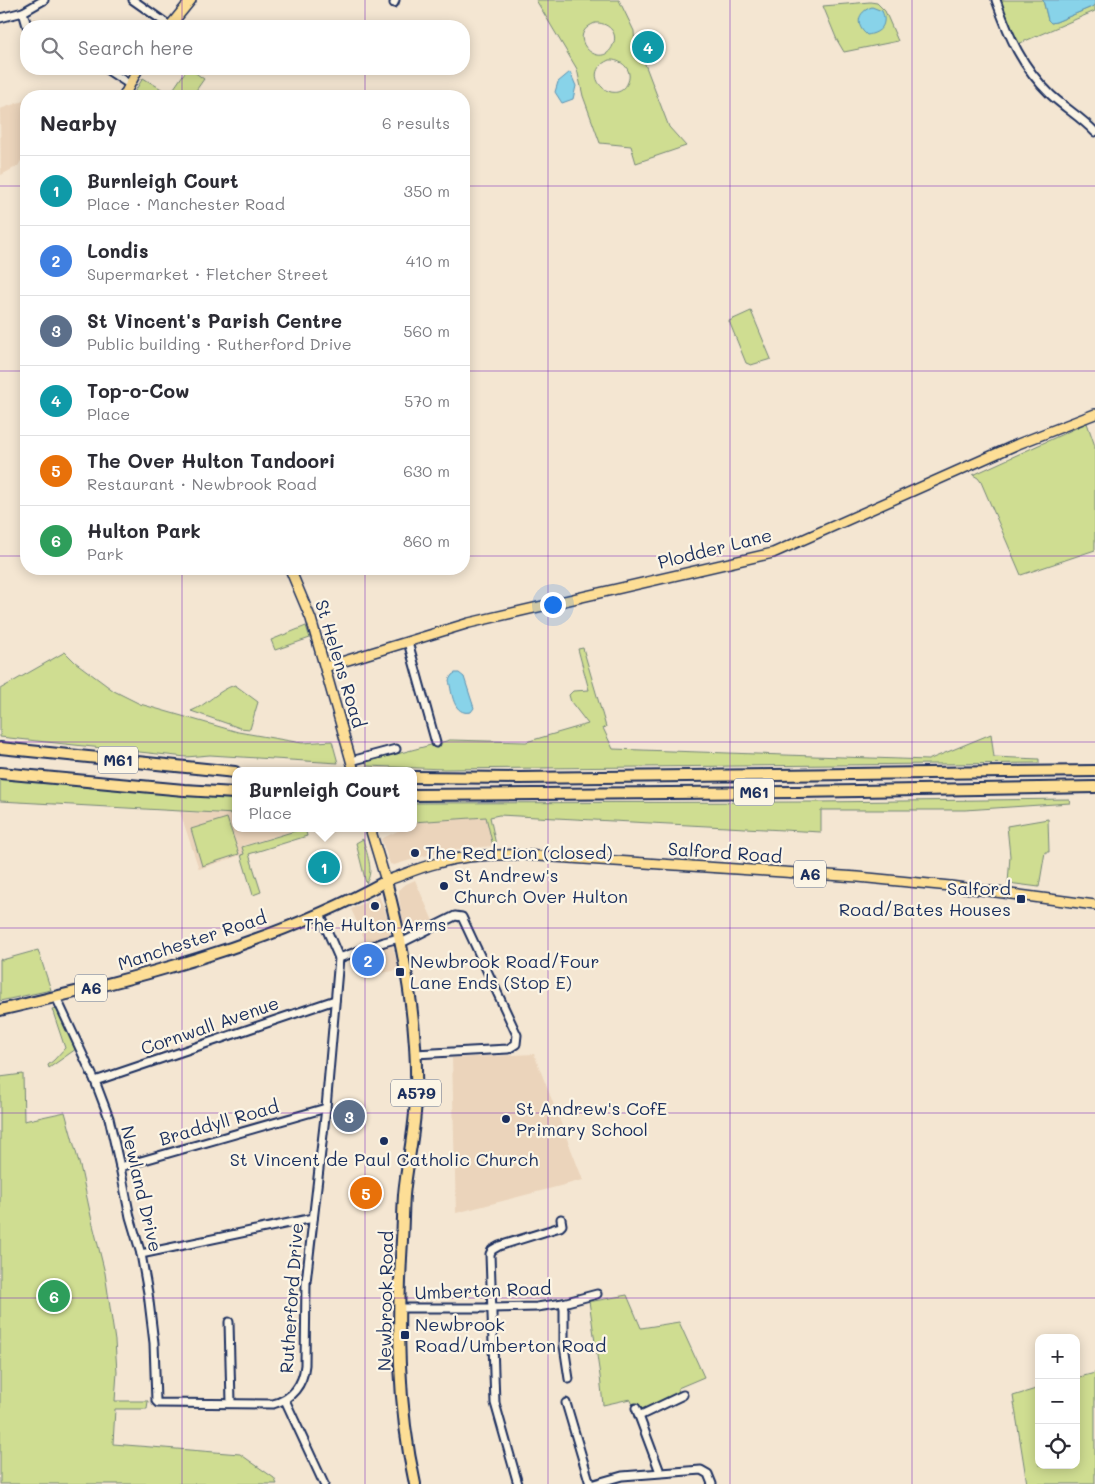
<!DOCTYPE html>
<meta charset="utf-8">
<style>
body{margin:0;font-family:Mali,sans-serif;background:#f7f7f7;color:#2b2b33}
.controls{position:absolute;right:15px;bottom:15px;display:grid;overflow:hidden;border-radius:10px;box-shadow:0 2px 12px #0003}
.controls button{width:45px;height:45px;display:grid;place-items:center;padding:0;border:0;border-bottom:1px solid #e1e1e2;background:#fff;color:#2b2b33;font:25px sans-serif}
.you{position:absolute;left:552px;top:604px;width:18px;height:18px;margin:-12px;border:4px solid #fff;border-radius:50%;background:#1a73e8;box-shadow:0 0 0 8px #1a73e833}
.badge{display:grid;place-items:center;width:32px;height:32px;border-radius:50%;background:#1b2f5e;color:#fff;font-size:16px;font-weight:700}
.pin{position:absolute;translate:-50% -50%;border:2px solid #fff;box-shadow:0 1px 5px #0006}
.popup{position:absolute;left:232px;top:767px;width:185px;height:65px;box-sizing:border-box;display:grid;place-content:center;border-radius:10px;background:#fff;filter:drop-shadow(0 1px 4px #0005);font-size:16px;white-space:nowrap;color:#7c7c81}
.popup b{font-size:19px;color:#2b2b33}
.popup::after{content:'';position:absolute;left:50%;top:100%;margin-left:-10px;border:10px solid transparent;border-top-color:#fff}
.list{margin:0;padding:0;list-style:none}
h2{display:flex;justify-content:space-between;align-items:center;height:65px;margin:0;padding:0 20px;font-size:21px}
h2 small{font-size:16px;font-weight:400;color:#7c7c81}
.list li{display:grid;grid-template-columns:32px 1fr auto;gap:15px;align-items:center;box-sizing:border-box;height:70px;padding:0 20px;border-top:1px solid #e1e1e2}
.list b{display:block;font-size:19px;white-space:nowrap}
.list p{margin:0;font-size:16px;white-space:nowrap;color:#7c7c81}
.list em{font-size:16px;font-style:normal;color:#7c7c81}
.icon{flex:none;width:28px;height:28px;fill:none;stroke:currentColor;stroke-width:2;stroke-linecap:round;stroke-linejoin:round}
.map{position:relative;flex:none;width:1095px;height:1484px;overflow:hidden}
.search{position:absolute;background:#fff;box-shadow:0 2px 12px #0003;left:20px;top:20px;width:450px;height:55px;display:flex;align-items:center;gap:12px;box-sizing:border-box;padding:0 18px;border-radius:20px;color:#7c7c81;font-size:19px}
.panel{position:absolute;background:#fff;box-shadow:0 2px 12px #0003;left:20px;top:90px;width:450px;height:485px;border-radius:20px}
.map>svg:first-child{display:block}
.built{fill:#ebd4bb}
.green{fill:#cfdd91;stroke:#758678;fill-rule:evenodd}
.water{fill:#88d3e9;stroke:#5c91b1}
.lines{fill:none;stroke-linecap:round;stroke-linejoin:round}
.minor-casing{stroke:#1b2f5e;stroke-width:11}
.major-casing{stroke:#1b2f5e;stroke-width:12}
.highway-casing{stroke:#1b2f5e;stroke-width:14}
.minor{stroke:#fcf5e5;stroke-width:7}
.major{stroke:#fdde96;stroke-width:9}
.highway{stroke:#fdde96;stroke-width:10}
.grid{fill:none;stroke:#7b2cbf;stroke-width:1;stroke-opacity:0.55}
.poi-dot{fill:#1b2f5e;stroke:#fcf5e5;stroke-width:2}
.labels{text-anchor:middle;stroke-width:4.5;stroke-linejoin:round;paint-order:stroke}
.shield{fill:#fcf5e5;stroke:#5e6a86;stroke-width:1}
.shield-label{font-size:16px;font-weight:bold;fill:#1b2f5e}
.street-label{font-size:18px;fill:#1b2f5e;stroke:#fcf5e5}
.poi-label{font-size:18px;fill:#1b2f5e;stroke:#fcf5e5;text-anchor:start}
</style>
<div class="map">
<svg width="1095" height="1484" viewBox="0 0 1095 1484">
<rect width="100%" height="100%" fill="#f4e6d2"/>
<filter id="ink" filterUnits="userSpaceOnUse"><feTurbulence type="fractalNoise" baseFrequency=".02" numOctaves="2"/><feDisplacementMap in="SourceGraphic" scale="10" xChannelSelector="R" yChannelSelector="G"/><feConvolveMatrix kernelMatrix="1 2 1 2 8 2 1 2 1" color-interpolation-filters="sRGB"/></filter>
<g filter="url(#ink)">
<!-- built -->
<g class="built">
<polygon points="26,100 26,158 21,161 18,166 1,175 0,109"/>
<polygon points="180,812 235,814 235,828 303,828 242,846 244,854 199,869"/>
<polygon points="486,817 493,846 457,849 424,856 394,865 390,864 381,839 404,828 413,828 413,822"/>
<polygon points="415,880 433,921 405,933 399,899 399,890 404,885"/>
<polygon points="379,896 386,913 391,935 367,945 351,909"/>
<polygon points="392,944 399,970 364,976 359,953"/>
<polygon points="534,1054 583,1180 456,1213 452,1058"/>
</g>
<!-- green -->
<g class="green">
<path d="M536,0H619L634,31L635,47L640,51L669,127L686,146L636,163L631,146L600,143L583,96L577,69ZM595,23C607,22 619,32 613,45C602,73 562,36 595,23ZM609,60C621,59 633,69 628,82C616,110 576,74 609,60Z"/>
<polygon points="1000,0 1043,0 1048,20 1051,23 1056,22 1094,6 1095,2 1095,11 1018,44 1006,18"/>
<polygon points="870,2 877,3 885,11 898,41 844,52 837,40 823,6"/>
<polygon points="187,69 190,69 204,79 192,96 132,96 143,78 170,94"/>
<polygon points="751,311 771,359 751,365 746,363 729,321"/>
<polygon points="1087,423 1095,446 1095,550 1021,575 981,482 978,478 973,475"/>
<polygon points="306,626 310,638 275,650 271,640"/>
<polygon points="583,648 606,727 603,728 613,749 928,760 991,734 994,757 1039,759 1039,763 444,769 367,766 366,762 450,740 526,742 588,724 571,702 569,695 573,691 589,690 578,649"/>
<polygon points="65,652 75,662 114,691 140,704 238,732 302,743 332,741 338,763 210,755 186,757 0,737 0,689"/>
<path d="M235,685L258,702L250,729L240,728L191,711C207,705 218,690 235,685Z"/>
<polygon points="0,778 87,787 235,797 235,814 0,801"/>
<polygon points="1069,799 1070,803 965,810 821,810 821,832 499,815 490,817 496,845 493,846 486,817 413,822 413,803 820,802"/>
<polygon points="227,818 239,854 202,866 191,829"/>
<polygon points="1048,819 1049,852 1045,852 1039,887 1008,883 1010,856 1007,826"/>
<polygon points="305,828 307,836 249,854 261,892 253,895 241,855 244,854 242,847"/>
<path d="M363,839C366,852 375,871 366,883L356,843Z"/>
<polygon points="38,950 51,990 0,1001 0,959 2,960"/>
<polygon points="56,1008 76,1049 49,1068 48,1065 54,1060 65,1048 52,1009"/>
<polygon points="23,1074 24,1121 65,1112 81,1170 92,1221 105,1273 115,1341 117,1372 115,1401 148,1401 147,1409 115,1409 113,1444 240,1454 274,1478 277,1484 0,1484 0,1077"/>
<polygon points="627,1295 641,1328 679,1322 704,1377 678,1388 679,1393 646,1409 642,1409 638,1405 634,1406 630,1399 603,1405 600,1376 589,1301 594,1301"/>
<polygon points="1095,1373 1095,1484 1027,1484 1013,1396 1039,1388 1039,1465 1076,1465 1076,1378"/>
</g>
<!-- water -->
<g class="water">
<polygon points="1043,0 1095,0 1094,6 1056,22 1051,23 1048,20"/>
<path d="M872,7L882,11C888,24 881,33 867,35C855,25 857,12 872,7Z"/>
<polygon points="570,72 576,86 573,99 562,103 555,92 558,82"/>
<path d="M455,673H459L464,677L474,708L471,712C453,716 452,693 449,680L452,675Z"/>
</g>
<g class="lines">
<defs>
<g id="minor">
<polyline points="133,0 170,26"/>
<path d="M996,0C1009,37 1022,67 1051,95C1065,108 1082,118 1095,132"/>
<polyline points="394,3 395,0"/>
<polyline points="23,12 27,26"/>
<polyline points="0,18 23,12 44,0"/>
<polyline points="106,69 129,84"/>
<polyline points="408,642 436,743"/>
<polyline points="351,761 396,749"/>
<polyline points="401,943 455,916 462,917 517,1035 516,1044 508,1049 415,1054"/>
<polyline points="339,958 384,942 399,938"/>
<path d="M56,997L95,1081L109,1118L120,1167L130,1217L141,1254L148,1293L154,1343L156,1401L158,1403L273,1404C292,1399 303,1385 305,1365L306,1282L326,1108L339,958L320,914"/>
<polyline points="95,1081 335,1000"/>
<polyline points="120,1167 326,1108"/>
<polyline points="141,1254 313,1218"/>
<polyline points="563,1303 564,1310 564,1346 569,1379"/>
<polyline points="399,1308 491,1308 537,1307 563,1303 597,1294"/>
<polyline points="229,1322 231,1403"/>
<polyline points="285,1400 324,1484"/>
<polyline points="566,1403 590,1484"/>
<polyline points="636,1408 660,1472"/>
<polyline points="639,1416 683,1395"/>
<polyline points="518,1484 495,1403 490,1254 492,1250 499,1246 560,1227 562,1225 561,1219"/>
<polyline points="594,1484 622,1476 701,1470 708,1474 712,1484"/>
</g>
<g id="major">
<polyline points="170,26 191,0"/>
<polyline points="124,96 138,69"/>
<polyline points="290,569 311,619 354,771"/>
<polyline points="325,667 469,623 773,553 1018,444 1095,414"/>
<path d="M370,828L386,881C403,875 420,867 438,863C466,855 495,854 524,855L858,877L950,886L1095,905"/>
</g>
<g id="highway">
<polyline points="0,748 235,772"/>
<polyline points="0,773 184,790 235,793"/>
<polyline points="413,777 520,778 1095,771"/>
<polyline points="413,795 797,792 1095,787"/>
<path d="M0,1010C132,979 267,947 386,881C404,951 418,1022 416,1094C416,1128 407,1161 404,1195C403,1210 403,1225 402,1240C397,1321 397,1404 415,1484"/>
</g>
</defs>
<!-- minor casing -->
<use href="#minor" class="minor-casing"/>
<!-- major casing -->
<use href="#major" class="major-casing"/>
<!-- highway casing -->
<use href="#highway" class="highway-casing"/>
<!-- minor -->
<use href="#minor" class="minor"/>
<!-- major -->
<use href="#major" class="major"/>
<!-- highway -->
<use href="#highway" class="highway"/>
</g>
</g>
<!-- grid -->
<path class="grid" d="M182,0V26M365,0V26M548,0V1484M730,0V1484M912,0V1484M182,69V96M365,69V96M0,186H26M464,186H1095M0,371H26M464,371H1095M0,556H26M464,556H1095M182,569V1484M365,569V1484M0,742H1095M0,928H1095M0,1113H1095M0,1298H1095"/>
<!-- markers -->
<g class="poi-dot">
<circle cx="415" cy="853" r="5"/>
<circle cx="444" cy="886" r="5"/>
<rect x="1016" y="894" width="10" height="10" rx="2.5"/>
<circle cx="375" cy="906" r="5"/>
<rect x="395" y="967" width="10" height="10" rx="2.5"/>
<circle cx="506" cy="1119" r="5"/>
<circle cx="384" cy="1141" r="5"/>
<rect x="400" y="1330" width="10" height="10" rx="2.5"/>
</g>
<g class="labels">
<!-- shield labels -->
<g class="shield">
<rect x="98" y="746.5" width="40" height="27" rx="4"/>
<rect x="734" y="778.5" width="40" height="27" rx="4"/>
<rect x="794" y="860.5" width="32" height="27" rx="4"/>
<rect x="75" y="974.5" width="32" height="27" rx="4"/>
<rect x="391" y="1079.5" width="50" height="27" rx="4"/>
</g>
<g class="shield-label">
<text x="118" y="766">M61</text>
<text x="754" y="798">M61</text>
<text x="810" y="880">A6</text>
<text x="91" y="994">A6</text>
<text x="416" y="1099">A579</text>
</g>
<!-- street labels -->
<g class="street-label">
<text transform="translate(715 549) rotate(-14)" y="6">Plodder Lane</text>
<text transform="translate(340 664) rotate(73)" y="6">St Helens Road</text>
<text transform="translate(725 853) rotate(4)" y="6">Salford Road</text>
<text transform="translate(192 941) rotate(-18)" y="6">Manchester Road</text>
<text transform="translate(210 1026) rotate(-19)" y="6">Cornwall Avenue</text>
<text transform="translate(219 1123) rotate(-16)" y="6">Braddyll Road</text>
<text transform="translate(141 1189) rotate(77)" y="6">Newland Drive</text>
<text transform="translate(483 1291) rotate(-2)" y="6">Umberton Road</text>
<text transform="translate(292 1298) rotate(-86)" y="6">Rutherford Drive</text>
<text transform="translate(386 1301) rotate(-89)" y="6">Newbrook Road</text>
</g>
<!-- poi labels -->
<g class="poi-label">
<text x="425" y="859">The Red Lion (closed)</text>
<text x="454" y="882">St Andrew's<tspan x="454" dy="21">Church Over Hulton</tspan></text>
<text x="1011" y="895" text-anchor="end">Salford<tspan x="1011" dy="21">Road/Bates Houses</tspan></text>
<text x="375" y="931" text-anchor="middle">The Hulton Arms</text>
<text x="410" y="968">Newbrook Road/Four<tspan x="410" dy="21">Lane Ends (Stop E)</tspan></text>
<text x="516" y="1115">St Andrew's CofE<tspan x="516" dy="21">Primary School</tspan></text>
<text x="384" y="1166" text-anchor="middle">St Vincent de Paul Catholic Church</text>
<text x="415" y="1331">Newbrook<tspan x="415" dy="21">Road/Umberton Road</tspan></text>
</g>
</g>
</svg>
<div class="controls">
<button>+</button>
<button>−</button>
<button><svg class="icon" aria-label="locate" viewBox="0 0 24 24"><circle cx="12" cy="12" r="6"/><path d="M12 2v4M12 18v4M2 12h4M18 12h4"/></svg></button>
</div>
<div class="you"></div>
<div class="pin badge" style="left:324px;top:867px;background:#0f9aa8">1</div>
<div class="popup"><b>Burnleigh Court</b>Place</div>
<div class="pin badge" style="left:368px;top:960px;background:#3f7fe0">2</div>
<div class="pin badge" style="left:349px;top:1116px;background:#5c6f8a">3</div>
<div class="pin badge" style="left:648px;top:47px;background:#0f9aa8">4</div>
<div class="pin badge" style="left:366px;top:1193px;background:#e8710a">5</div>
<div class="pin badge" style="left:54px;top:1296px;background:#2e9e5b">6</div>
<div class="search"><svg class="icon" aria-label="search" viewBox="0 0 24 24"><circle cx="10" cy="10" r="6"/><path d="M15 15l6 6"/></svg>Search here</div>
<section class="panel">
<h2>Nearby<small>6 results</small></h2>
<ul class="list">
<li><span class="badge" style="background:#0f9aa8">1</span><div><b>Burnleigh Court</b><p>Place · Manchester Road</p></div><em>350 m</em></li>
<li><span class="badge" style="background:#3f7fe0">2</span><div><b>Londis</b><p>Supermarket · Fletcher Street</p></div><em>410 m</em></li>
<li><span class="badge" style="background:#5c6f8a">3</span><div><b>St Vincent's Parish Centre</b><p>Public building · Rutherford Drive</p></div><em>560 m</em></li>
<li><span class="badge" style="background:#0f9aa8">4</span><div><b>Top-o-Cow</b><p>Place</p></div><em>570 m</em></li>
<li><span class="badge" style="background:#e8710a">5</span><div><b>The Over Hulton Tandoori</b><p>Restaurant · Newbrook Road</p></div><em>630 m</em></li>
<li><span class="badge" style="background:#2e9e5b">6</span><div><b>Hulton Park</b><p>Park</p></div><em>860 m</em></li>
</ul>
</section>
</div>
